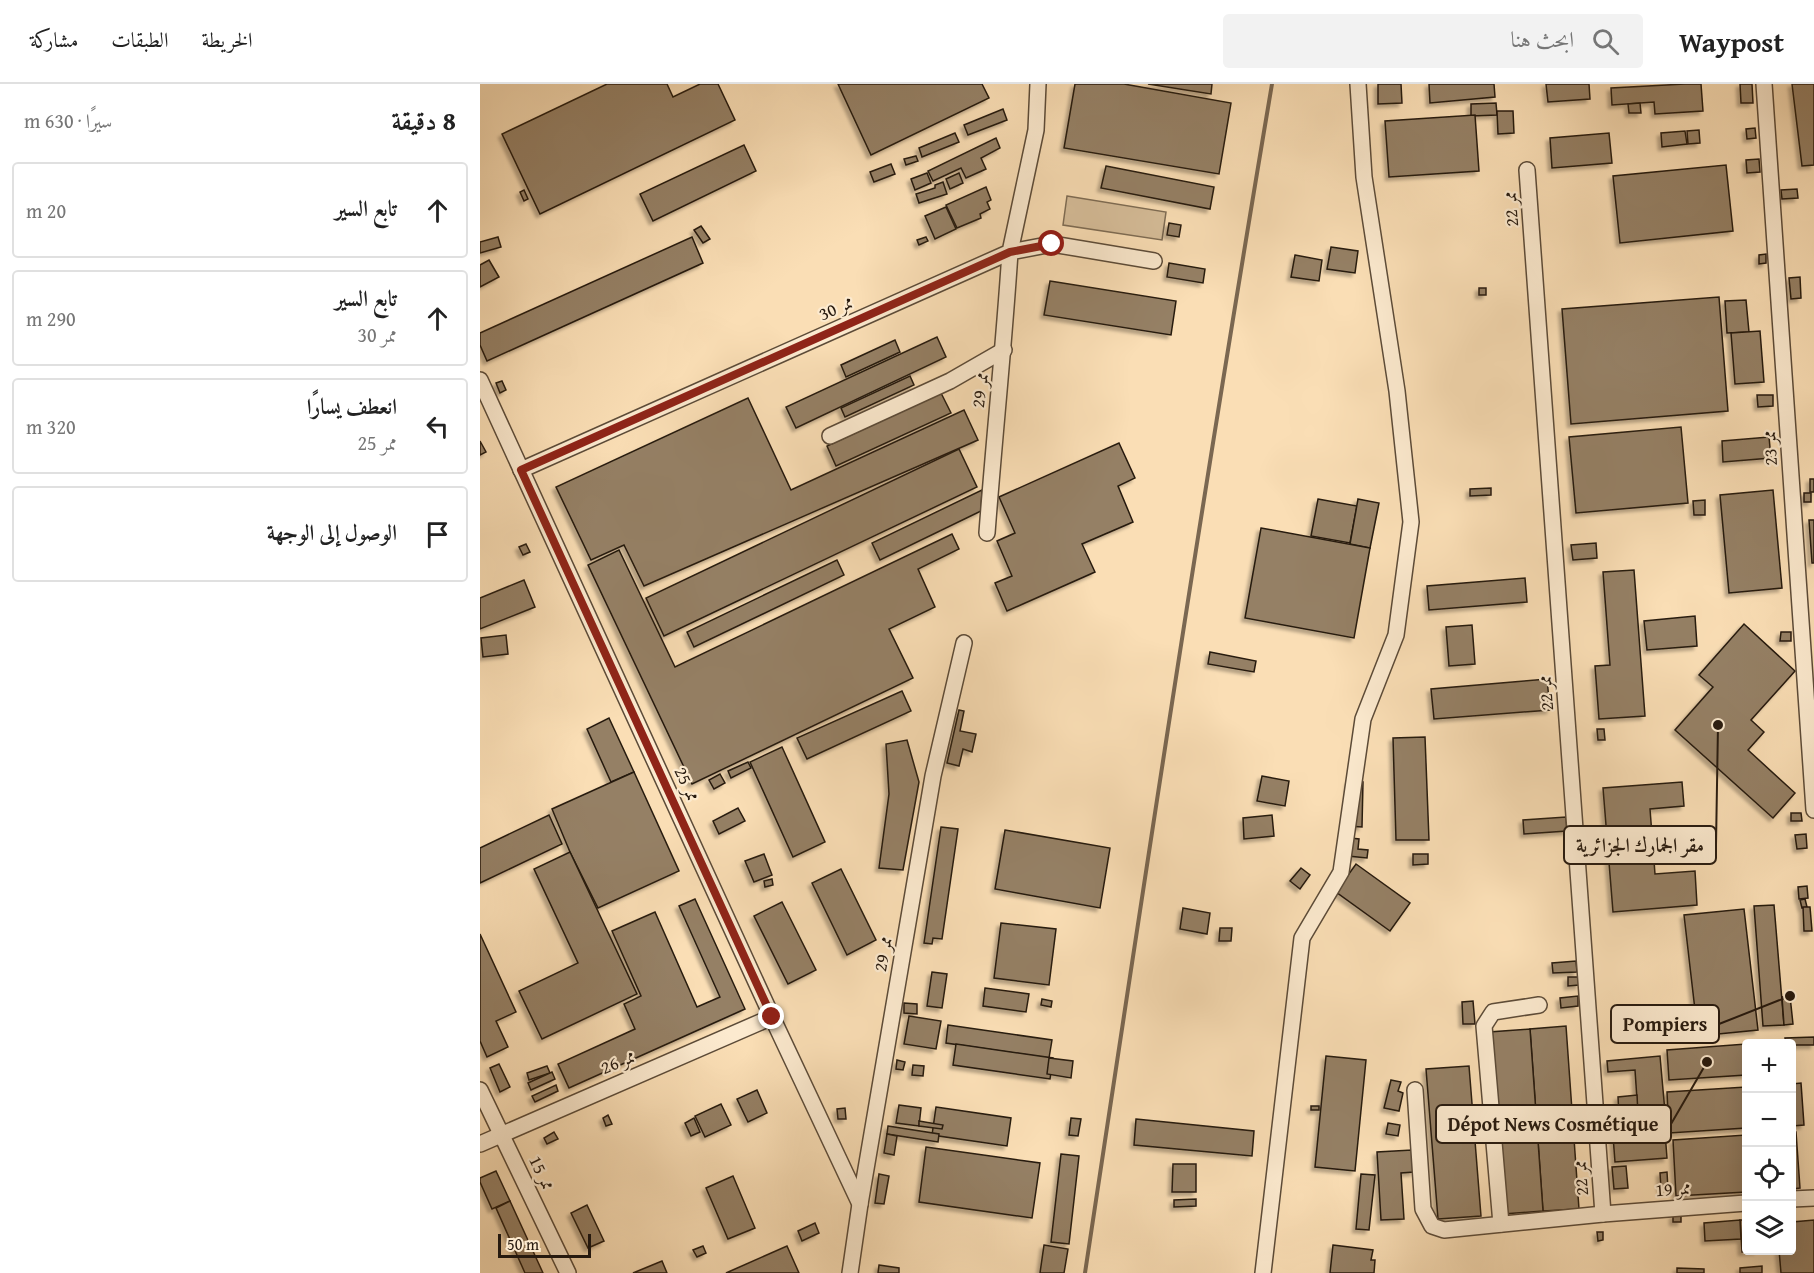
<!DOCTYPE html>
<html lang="ar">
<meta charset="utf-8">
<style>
body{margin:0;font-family:"Gentium Book Plus",Amiri,serif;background:#f2f2f2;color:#222;direction:rtl}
.controls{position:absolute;right:18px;bottom:18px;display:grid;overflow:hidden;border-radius:6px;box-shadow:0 6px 24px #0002}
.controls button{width:54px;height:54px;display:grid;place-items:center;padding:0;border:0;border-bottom:2px solid #e0e0e0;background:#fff;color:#222;font:30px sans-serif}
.scale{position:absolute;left:18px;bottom:15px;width:93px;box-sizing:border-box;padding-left:6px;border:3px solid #271a0f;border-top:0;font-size:16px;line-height:21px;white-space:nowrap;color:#271a0f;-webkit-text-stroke:4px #fceacf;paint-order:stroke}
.stop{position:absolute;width:18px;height:18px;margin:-14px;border:4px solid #8f2418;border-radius:50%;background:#fff}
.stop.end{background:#8f2418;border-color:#fff;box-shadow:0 2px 6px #0008}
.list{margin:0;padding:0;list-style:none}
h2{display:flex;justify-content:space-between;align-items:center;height:78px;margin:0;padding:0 24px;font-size:26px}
h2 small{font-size:20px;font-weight:400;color:#767676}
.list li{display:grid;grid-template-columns:39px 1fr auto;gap:18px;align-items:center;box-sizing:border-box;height:96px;margin:0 12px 12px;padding:0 12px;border:2px solid #e0e0e0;border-radius:6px}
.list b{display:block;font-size:22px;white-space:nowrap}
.list p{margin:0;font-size:20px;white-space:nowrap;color:#767676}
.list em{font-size:20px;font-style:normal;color:#767676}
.icon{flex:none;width:33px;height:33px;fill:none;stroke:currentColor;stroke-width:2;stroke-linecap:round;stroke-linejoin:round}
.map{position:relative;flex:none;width:1334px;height:1189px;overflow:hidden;direction:ltr}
header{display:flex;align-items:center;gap:36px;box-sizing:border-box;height:84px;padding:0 30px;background:#fff;border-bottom:2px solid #e0e0e0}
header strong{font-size:28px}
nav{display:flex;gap:33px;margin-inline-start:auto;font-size:21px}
.search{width:420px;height:54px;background:#f2f2f2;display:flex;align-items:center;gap:15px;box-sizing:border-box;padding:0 21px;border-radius:6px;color:#767676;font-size:22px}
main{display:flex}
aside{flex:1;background:#fff}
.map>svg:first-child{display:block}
.green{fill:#d6bd99;stroke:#7e6c54;stroke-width:1.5}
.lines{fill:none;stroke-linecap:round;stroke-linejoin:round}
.stream{stroke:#7a6751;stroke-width:4}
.building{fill:#958065;stroke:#271a0f;stroke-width:1.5;filter:url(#shadow)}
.minor-casing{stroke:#5c4b38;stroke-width:18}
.minor{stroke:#fceacf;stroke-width:15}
.route{stroke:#8f2418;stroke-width:8}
.labels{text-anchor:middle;stroke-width:4.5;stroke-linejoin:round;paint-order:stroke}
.street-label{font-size:18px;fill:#271a0f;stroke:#fceacf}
.leader{fill:none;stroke:#271a0f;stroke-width:2}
.callout-dot{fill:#271a0f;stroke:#fceacf;stroke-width:2}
.callout{fill:#fceacf;stroke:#271a0f;stroke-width:2}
.callout-label{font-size:20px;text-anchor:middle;font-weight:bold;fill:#271a0f}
</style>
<header>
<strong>Waypost</strong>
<div class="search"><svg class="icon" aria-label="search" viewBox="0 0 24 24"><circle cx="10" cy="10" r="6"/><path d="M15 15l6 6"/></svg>ابحث هنا</div>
<nav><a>الخريطة</a><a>الطبقات</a><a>مشاركة</a></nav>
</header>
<main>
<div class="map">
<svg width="1334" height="1189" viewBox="0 0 1334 1189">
<defs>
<filter id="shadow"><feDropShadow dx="-3.5" dy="3.5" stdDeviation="1.5" flood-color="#0004"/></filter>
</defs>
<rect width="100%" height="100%" fill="#fadeb5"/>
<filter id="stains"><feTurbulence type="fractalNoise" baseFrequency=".00333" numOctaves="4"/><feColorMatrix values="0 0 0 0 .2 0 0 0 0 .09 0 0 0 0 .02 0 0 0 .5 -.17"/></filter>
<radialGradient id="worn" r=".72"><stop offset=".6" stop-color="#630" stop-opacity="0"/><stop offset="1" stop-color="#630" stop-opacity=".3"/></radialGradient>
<!-- green -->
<polygon class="green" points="587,112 686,128 682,156 583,141"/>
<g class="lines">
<!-- stream -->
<path class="stream" d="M605,1189C665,792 725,396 792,0"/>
</g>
<!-- building -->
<g class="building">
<polygon points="127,0 187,0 193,13 220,0 238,0 255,36 60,130 22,50"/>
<polygon points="358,0 502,0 509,14 391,71"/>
<polygon points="595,0 644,0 751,19 739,90 584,64"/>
<polygon points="668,0 732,0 731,10"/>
<polygon points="898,0 921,0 922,19 898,20"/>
<polygon points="949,0 1014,0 1015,13 950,19"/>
<polygon points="1066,0 1109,0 1110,15 1068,18"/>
<polygon points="1205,0 1221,0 1223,27 1175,30 1174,18 1132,21 1131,4"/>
<polygon points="1260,0 1272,0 1273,19 1261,19"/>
<polygon points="1312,0 1334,0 1334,81 1322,82"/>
<polygon points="1016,19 1017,31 991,32 991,20"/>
<polygon points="1160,19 1161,29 1149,29 1148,20"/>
<polygon points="523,25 527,36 488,51 484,41"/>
<polygon points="1017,27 1033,27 1034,49 1018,50"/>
<polygon points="995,31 999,87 909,93 905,37"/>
<polygon points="1275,44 1276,54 1267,55 1266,45"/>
<polygon points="1219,46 1220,59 1208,60 1207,47"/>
<polygon points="1205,47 1207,60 1182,63 1181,49"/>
<polygon points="475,49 479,58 442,73 439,64"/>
<polygon points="1129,49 1132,79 1072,84 1070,54"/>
<polygon points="516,54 520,64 501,74 506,85 486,94 481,84 453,97 448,87"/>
<polygon points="264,61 276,87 173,137 160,110"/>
<polygon points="436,72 438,77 426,81 424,75"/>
<polygon points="1279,75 1280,88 1267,89 1266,76"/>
<polygon points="411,80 415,90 394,98 390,88"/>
<polygon points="1246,81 1253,147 1140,159 1133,92"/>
<polygon points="626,82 734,103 730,125 621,104"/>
<polygon points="447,89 451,99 435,106 431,95"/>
<polygon points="479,89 483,99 470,105 466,95"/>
<polygon points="463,98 467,110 439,119 436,110 455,104 455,101"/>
<polygon points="506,103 511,116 507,118 510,125 500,130 501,134 477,144 466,121"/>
<polygon points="1317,105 1318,114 1302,115 1301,106"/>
<polygon points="44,106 48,115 44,117 40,108"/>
<polygon points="466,123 476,145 455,155 445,132"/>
<polygon points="689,139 701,141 699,153 687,151"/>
<polygon points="221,142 230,155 223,159 214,146"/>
<polygon points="18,153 21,163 0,169 0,158"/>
<polygon points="212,153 223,179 7,277 0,261 0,249"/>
<polygon points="446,153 448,157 439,161 437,156"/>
<polygon points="851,163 878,167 875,189 847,185"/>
<polygon points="1286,170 1286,179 1279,180 1279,171"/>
<polygon points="815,171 842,176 839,197 811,193"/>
<polygon points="9,176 19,193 0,203 0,181"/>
<polygon points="689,179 725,185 723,199 687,193"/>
<polygon points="1320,193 1321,214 1311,215 1309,194"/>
<polygon points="570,197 696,217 691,251 564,231"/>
<rect x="999" y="204" width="7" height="7"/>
<polygon points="1239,213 1248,327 1091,340 1082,225"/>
<polygon points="1266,216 1269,248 1247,249 1245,217"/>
<polygon points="1280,247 1284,298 1255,300 1251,249"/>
<polygon points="457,253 466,273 316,344 306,323"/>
<polygon points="415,256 420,268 366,293 361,281"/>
<polygon points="430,292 434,301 365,333 361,324"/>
<polygon points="22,297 26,306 20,309 16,299"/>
<polygon points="461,309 471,329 356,382 347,362"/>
<polygon points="1277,311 1293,311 1293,322 1278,323"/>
<polygon points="268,314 311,406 484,326 498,356 164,502 144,461 111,476 76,403"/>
<polygon points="1201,343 1208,419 1096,429 1089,353"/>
<polygon points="1289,353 1291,374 1243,378 1242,357"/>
<polygon points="0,357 6,368 0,371"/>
<polygon points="639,359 655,394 638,402 653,438 602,460 615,488 527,527 515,499 532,492 517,457 535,449 519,413"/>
<polygon points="479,365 497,403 184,552 166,514"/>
<rect x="1330" y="395" width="4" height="13"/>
<polygon points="1011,404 1011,411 990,412 990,405"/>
<polygon points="502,406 501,427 400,476 392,459"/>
<polygon points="1293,406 1302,504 1249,509 1240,411"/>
<rect x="1324" y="409" width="7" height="9"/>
<polygon points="838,415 877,422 870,459 831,452"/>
<polygon points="878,415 899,419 890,464 870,460"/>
<polygon points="1225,416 1225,431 1214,431 1213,417"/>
<polygon points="1329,436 1334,436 1334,479 1332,479"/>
<polygon points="781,444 890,464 874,554 765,534"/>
<polygon points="472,450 479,465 438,485 455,523 409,545 433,594 212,700 108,481 139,466 195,583"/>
<polygon points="1116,459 1117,474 1093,476 1091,461"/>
<polygon points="46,460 50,468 43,471 39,463"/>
<polygon points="357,476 364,491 214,563 207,548"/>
<polygon points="1154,486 1165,632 1119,635 1115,582 1130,581 1123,488"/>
<polygon points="1045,494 1047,518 949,526 947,502"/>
<polygon points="44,496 55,523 0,545 0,514"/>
<polygon points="1215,532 1217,562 1167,566 1164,537"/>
<polygon points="1264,540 1315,587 1271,636 1284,648 1268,666 1315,709 1293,734 1195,646 1233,603 1219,591"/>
<polygon points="992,541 995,580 969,582 966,543"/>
<polygon points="1301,548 1311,548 1311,557 1300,557"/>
<polygon points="26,551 28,570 3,573 1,554"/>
<polygon points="730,568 776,577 774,588 728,580"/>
<polygon points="1067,595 1070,626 954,635 951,605"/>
<polygon points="422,607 431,627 327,675 317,654"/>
<polygon points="479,626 484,627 480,647 496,650 492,668 483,665 479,682 467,679"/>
<polygon points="129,634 154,688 131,698 107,645"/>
<polygon points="1117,645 1124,645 1125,656 1118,656"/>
<polygon points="945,653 949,756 916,756 913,654"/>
<polygon points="427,656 439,698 423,786 399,784 409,710 406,660"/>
<polygon points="302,663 345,758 313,773 270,678"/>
<polygon points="268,678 271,684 251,694 248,687"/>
<polygon points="154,688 199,787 118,824 90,768 72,725"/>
<polygon points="240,690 245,699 234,705 229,696"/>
<polygon points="782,692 809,697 805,722 777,717"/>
<polygon points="869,698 883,698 882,743 868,742"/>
<polygon points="1202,698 1204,722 1170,725 1175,790 1215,787 1217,821 1133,828 1123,704"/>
<polygon points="258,724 265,737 239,750 233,737"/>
<polygon points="1311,729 1321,729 1322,737 1311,737"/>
<polygon points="69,731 82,760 0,799 0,764"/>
<polygon points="792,731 794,752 764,755 763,734"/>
<polygon points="1086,733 1087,747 1044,750 1043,736"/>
<polygon points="461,743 478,745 462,855 453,854 452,860 444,859"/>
<polygon points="525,746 630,764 620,824 515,805"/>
<polygon points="1326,750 1327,764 1317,765 1315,751"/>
<polygon points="871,754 879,755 878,765 888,766 887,774 868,772"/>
<polygon points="90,768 157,910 62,955 39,907 98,879 54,785"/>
<polygon points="284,770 292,791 274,798 265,777"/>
<polygon points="933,770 948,770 948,780 933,781"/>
<polygon points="876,780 930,819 910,847 856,808"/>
<polygon points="821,784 830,791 820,805 810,797"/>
<polygon points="361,785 396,856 367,871 332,799"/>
<polygon points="292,795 293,801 285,803 284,797"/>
<polygon points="1327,802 1328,814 1319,815 1318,803"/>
<polygon points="215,815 265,925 89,1004 78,980 155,945 144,920 161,912 132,847 175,828 217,923 240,913 199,822"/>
<polygon points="1325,815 1327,823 1322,824 1320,816"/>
<polygon points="302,818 336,886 308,900 274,832"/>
<polygon points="1294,821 1304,941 1283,942 1274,822"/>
<polygon points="1323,823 1330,823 1332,847 1324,847"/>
<polygon points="703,824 730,829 727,850 700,845"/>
<polygon points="1264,825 1278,946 1218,952 1204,831"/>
<polygon points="521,839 576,845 569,901 514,894"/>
<polygon points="740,844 752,844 751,857 739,857"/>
<polygon points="0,850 36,928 16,937 28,963 7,973 0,957"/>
<polygon points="1096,877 1097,888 1073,889 1072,879"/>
<polygon points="452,888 467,890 462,924 447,922"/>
<polygon points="1088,893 1099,893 1099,901 1088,902"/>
<polygon points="505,904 549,910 546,928 503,922"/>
<polygon points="1098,912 1098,922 1081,924 1080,914"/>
<polygon points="1310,912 1313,940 1304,941 1302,913"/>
<polygon points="562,915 572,917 571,923 561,921"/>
<polygon points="993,917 995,940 983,940 982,918"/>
<polygon points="424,919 437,920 437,930 424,929"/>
<polygon points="429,932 461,937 456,965 424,960"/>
<polygon points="468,941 572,956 569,974 466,959"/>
<polygon points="1086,942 1099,1125 1063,1127 1050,945"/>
<polygon points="1050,945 1063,1127 1023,1130 1009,948"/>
<polygon points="1334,953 1334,961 1312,961 1312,960 1306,960 1305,954"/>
<polygon points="1308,957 1308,960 1274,960"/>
<polygon points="476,960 573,974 570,995 473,981"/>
<polygon points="1266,960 1266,991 1189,996 1187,966"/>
<polygon points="846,972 886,976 875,1087 835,1083"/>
<polygon points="1180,972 1185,1028 1158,1030 1155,986 1128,988 1127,977"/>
<polygon points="569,974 593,977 591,994 567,990"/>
<polygon points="417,976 425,978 423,986 416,985"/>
<polygon points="19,980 30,1003 20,1008 10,984"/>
<polygon points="433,981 444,982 443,992 432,991"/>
<polygon points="67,982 70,989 49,996 47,989"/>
<polygon points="989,982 1001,1132 958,1135 946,985"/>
<polygon points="72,988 75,995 51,1006 48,999"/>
<polygon points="911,996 921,998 918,1007 923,1009 919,1027 904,1024"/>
<polygon points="1321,999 1324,1041 1312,1042 1312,1000"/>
<polygon points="76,1001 78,1007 55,1018 52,1012"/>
<polygon points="1266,1003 1266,1044 1189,1049 1187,1008"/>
<polygon points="277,1006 287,1029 268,1038 257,1015"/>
<polygon points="1157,1011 1158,1030 1139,1031 1138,1013"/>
<polygon points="241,1020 251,1041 225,1053 215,1032"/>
<polygon points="419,1021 441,1024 439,1042 416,1039"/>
<rect x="831" y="1022" width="8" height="4"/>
<polygon points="456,1023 531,1034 527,1062 452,1051"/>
<polygon points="365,1024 366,1035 358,1035 357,1025"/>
<polygon points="128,1031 132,1040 126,1042 123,1034"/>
<polygon points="214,1034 220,1048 211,1052 205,1039"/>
<polygon points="591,1034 601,1035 598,1052 589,1051"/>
<polygon points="656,1035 774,1047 772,1072 654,1061"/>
<polygon points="1184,1035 1187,1074 1135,1078 1132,1039"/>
<polygon points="439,1037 463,1041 462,1045 439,1042"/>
<polygon points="908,1039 920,1041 918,1052 906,1050"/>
<polygon points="408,1042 459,1050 458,1058 407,1050"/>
<polygon points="74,1048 78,1055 67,1060 64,1054"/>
<polygon points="1312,1048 1316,1048 1320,1104 1312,1105"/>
<polygon points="407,1050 417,1052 414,1071 404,1069"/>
<polygon points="1266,1051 1266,1108 1196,1112 1193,1056"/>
<polygon points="446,1063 560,1079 552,1134 439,1118"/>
<polygon points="932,1066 934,1088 921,1089 924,1135 901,1136 897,1068"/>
<polygon points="581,1070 599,1072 589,1160 571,1158"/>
<polygon points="693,1080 716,1080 716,1108 692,1108"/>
<polygon points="1146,1082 1148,1104 1134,1105 1132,1083"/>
<polygon points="16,1087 30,1117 12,1125 0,1098 0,1094"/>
<polygon points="1187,1088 1188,1105 1181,1105 1180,1089"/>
<polygon points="399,1090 409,1092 404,1120 395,1119"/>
<polygon points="881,1090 895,1091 889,1146 876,1145"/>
<polygon points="253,1092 275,1144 248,1155 226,1104"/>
<polygon points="716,1115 716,1122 694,1123 694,1116"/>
<polygon points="30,1117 63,1189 45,1189 16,1124"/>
<polygon points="107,1121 124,1157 108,1164 91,1129"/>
<rect x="1193" y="1131" width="8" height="7"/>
<polygon points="1260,1136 1266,1136 1266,1166 1278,1167 1262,1168"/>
<polygon points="1260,1136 1261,1155 1225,1157 1224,1139"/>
<polygon points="1334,1136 1334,1189 1301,1189 1299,1166 1312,1166 1312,1138"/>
<polygon points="335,1139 339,1149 322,1157 318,1147"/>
<polygon points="1117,1148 1123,1148 1123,1156 1118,1157"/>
<polygon points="564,1161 588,1165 584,1189 560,1189"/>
<polygon points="853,1161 893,1166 891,1176 895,1176 894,1189 850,1189"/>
<polygon points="223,1162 226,1169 217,1173 213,1166"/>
<polygon points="307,1162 319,1189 246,1189"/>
<polygon points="182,1177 187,1189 153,1189"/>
<polygon points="399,1181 419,1184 419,1189 398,1189"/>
<polygon points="1282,1182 1282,1189 1260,1189 1260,1184"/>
<polygon points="1197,1184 1224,1185 1224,1189 1197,1189"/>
</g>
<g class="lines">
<defs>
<g id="minor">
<polyline points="1284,0 1334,726"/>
<polyline points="1047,86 1123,1130"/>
<polyline points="0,296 292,933 380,1120"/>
<polyline points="350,352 470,297 524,266"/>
<polyline points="41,386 530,168 556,46 558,0"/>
<path d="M507,449C514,355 524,262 530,168L572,160L674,177"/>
<polyline points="0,1006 88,1189"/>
<polyline points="935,1006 943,1125 952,1142 964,1146 1123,1130 1266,1119"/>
<polyline points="0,1060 292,933"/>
<polyline points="1312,1115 1334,1114"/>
<polyline points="1021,1140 1004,942 1013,928 1059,921"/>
<polyline points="370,1189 380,1120 453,692 484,559"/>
<polyline points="783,1189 822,854 861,788 883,635 916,551 931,438 917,307 884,93 878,0"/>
</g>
</defs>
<!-- minor casing -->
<use href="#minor" class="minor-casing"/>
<!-- minor -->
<use href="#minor" class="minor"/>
</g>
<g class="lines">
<!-- route -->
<polyline class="route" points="292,933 41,386 530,168 572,160"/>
</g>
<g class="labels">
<!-- street labels -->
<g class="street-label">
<text transform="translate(1031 125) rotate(-94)" y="6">ممر 22</text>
<text transform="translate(356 224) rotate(-24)" y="6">ممر 30</text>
<text transform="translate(500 306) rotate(-83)" y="6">ممر 29</text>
<text transform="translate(1290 364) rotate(-93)" y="6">ممر 23</text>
<text transform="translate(1066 609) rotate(-94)" y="6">ممر 22</text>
<text transform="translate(207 700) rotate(65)" y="6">ممر 25</text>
<text transform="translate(403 870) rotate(-80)" y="6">ممر 29</text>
<text transform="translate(138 978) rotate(-23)" y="6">ممر 26</text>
<text transform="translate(62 1089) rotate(64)" y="6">ممر 15</text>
<text transform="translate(1101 1094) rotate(-94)" y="6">ممر 22</text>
<text transform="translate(1193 1105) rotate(-4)" y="6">ممر 19</text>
</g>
</g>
<!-- callouts -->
<path class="leader" d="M1238 641L1236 761M1310 912L1239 940M1227 978L1191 1040"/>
<g class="callout-dot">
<circle cx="1238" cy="641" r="6"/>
<circle cx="1310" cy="912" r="6"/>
<circle cx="1227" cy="978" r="6"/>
</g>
<g class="callout">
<rect x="1084" y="742" width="152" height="38" rx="6"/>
<rect x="1131" y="921" width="108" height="38" rx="6"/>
<rect x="956" y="1021" width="235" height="38" rx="6"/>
</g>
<g class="callout-label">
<text x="1160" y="768">مقر الجمارك الجزائرية</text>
<text x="1185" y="947">Pompiers</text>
<text x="1073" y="1047">Dépot News Cosmétique</text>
</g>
<rect width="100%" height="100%" filter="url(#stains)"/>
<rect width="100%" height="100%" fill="url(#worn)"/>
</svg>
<div class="controls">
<button>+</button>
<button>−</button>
<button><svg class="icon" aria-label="locate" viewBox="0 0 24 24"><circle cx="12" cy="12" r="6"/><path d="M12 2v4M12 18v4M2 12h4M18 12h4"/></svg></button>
<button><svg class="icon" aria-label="layers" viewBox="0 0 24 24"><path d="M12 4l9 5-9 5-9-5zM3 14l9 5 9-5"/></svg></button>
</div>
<div class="scale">50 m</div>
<div class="stop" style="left:572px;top:160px"></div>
<div class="stop end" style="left:292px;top:933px"></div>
</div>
<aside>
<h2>8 دقيقة<small>سيرًا · 630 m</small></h2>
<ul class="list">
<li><svg class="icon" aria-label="ahead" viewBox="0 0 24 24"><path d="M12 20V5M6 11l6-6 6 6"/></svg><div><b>تابع السير</b></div><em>20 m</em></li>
<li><svg class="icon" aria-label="ahead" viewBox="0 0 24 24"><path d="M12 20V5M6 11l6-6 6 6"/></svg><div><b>تابع السير</b><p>ممر 30</p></div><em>290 m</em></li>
<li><svg class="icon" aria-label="left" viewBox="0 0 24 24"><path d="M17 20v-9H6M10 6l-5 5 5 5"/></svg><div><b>انعطف يسارًا</b><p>ممر 25</p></div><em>320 m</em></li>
<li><svg class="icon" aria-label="arrive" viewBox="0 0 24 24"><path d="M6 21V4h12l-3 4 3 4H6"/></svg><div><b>الوصول إلى الوجهة</b></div></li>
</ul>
</aside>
</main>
